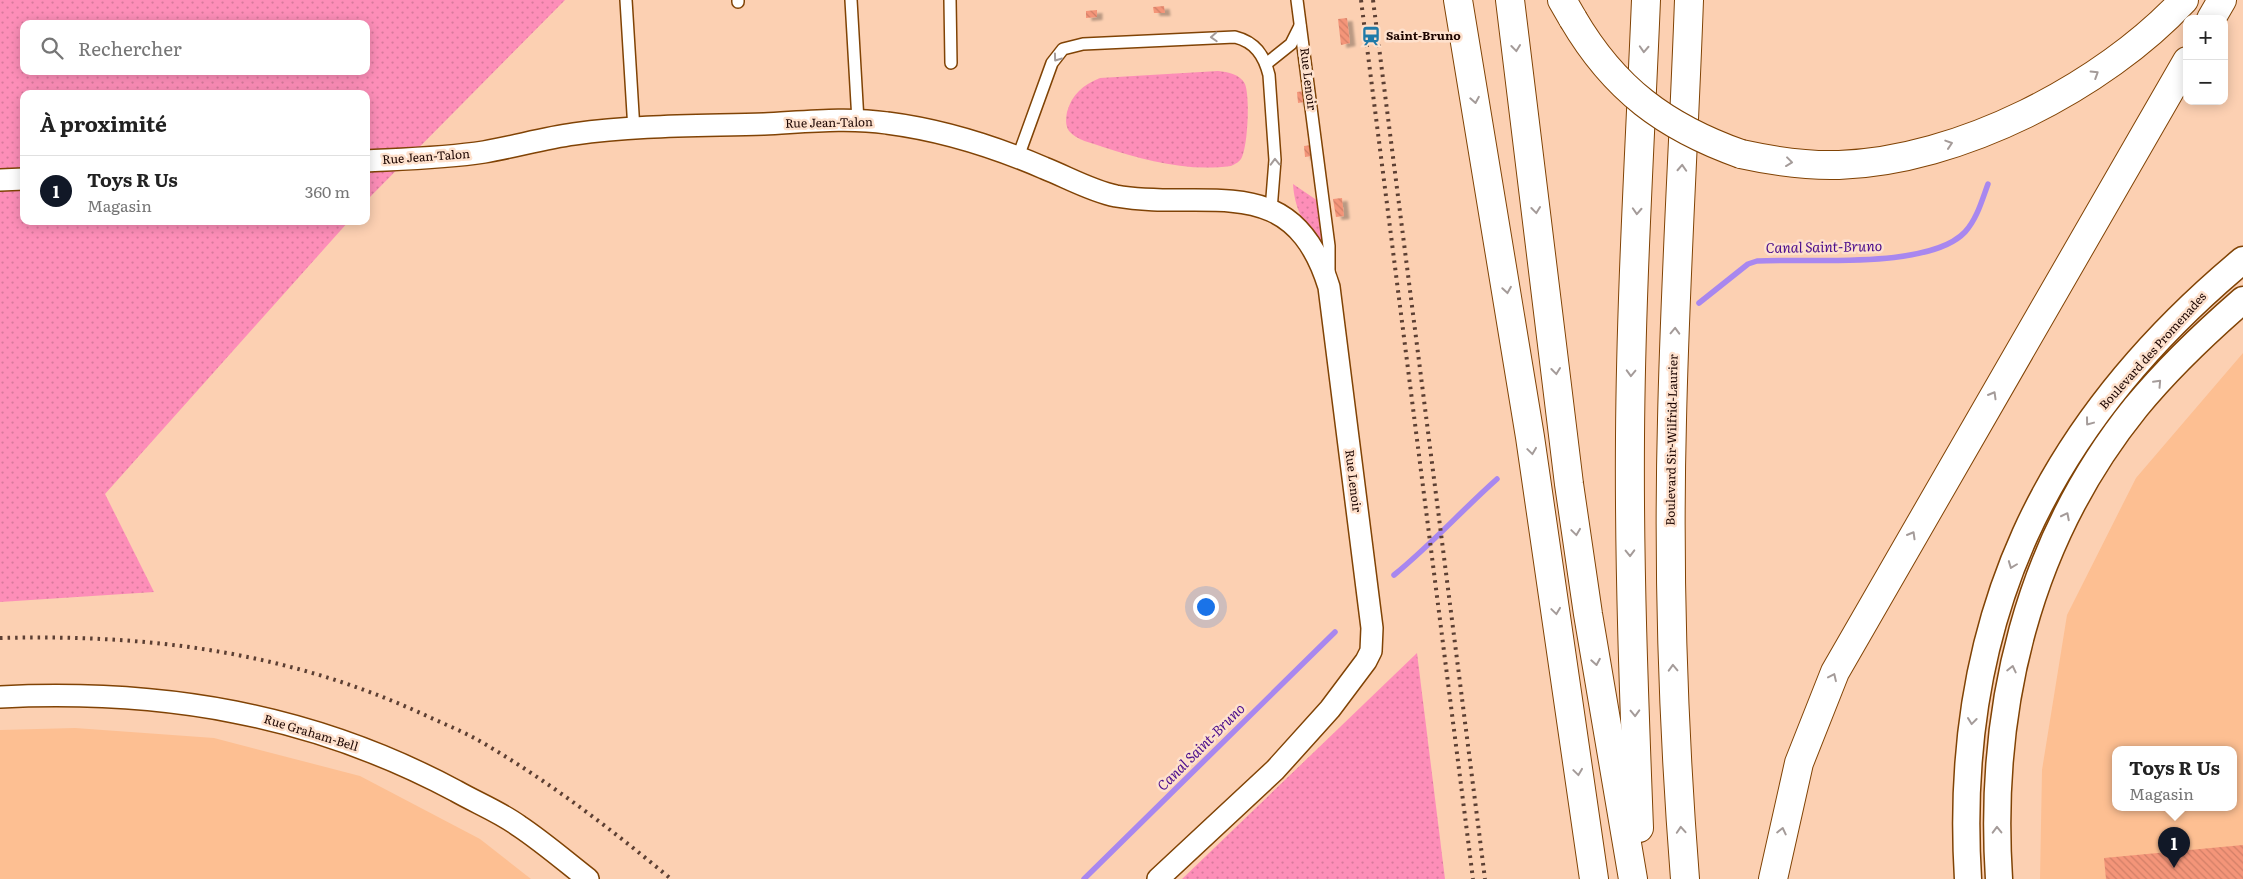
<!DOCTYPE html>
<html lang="fr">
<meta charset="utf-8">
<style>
body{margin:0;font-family:Literata,serif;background:#f2f2f2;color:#222}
.controls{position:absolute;right:15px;top:15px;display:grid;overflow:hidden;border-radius:10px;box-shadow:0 2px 12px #0003}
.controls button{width:45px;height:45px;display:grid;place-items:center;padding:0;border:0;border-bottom:1px solid #e0e0e0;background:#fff;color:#222;font:25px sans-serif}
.you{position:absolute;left:1205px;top:606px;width:18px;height:18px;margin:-12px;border:4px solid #fff;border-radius:50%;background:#1a73e8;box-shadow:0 0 0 8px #1a73e833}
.badge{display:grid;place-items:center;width:32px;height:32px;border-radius:50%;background:#111827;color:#fff;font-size:16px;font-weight:700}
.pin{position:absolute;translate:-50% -41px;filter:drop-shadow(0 1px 2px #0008)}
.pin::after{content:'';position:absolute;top:26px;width:18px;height:15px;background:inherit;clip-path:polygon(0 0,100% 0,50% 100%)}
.popup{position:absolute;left:2112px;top:746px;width:125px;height:65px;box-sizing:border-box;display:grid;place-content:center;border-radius:10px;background:#fff;filter:drop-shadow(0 1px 4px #0005);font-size:16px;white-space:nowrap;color:#767676}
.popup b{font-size:19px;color:#222}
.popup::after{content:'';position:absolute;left:50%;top:100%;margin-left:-10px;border:10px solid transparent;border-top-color:#fff}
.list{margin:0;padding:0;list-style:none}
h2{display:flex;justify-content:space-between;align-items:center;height:65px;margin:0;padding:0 20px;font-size:21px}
h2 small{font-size:16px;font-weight:400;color:#767676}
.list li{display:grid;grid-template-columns:32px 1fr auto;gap:15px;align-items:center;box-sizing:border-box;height:70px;padding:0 20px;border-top:1px solid #e0e0e0}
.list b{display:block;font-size:19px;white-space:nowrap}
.list p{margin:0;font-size:16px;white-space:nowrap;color:#767676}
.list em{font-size:16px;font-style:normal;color:#767676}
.icon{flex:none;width:28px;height:28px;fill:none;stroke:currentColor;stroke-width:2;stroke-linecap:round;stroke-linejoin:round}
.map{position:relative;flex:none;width:2243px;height:879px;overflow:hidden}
.search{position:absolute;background:#fff;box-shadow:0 2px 12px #0003;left:20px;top:20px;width:350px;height:55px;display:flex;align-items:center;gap:12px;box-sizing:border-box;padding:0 18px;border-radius:10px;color:#767676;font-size:19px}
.panel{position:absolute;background:#fff;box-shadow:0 2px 12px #0003;left:20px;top:90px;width:350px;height:135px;border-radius:10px}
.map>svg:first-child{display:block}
.built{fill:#fdbf92;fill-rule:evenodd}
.grass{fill:url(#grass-dots);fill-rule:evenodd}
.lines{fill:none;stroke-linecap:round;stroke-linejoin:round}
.stream{stroke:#a887ef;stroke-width:5.5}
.building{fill:url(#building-back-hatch);filter:url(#shadow)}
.service-casing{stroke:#804305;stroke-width:14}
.minor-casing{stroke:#804305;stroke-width:24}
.tertiary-casing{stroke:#804305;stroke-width:29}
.motorway-casing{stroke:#804305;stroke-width:30}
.service{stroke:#fff;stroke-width:11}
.minor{stroke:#fff;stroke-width:21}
.tertiary{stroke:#fff;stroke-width:26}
.motorway{stroke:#fff;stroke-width:28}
.rail{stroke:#5c3f33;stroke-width:4;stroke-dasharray:2.5 5;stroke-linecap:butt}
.motorway-bridge-casing{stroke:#804305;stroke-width:30;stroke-linecap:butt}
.motorway-bridge{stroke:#fff;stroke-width:28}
.oneway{stroke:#a49b99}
.labels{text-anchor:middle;stroke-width:5;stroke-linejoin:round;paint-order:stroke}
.poi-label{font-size:12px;font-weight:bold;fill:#1c0500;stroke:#fee1cd;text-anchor:start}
.street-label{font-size:12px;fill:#1c0500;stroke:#fee1cd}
.water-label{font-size:14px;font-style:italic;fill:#4a0c8c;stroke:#fee1cd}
</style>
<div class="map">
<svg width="2243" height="879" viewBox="0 0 2243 879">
<defs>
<pattern id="grass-dots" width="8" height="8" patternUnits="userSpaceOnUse" patternTransform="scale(1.25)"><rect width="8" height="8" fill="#fd8eb8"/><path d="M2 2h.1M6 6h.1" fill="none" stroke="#d8799c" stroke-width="1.8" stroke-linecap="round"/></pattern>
<pattern id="building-back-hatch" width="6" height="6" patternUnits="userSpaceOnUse" patternTransform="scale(1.25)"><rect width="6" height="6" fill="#f49579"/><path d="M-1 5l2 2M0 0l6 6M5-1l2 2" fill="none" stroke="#d17f67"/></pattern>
<filter id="shadow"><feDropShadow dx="5.5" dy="3" stdDeviation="1" flood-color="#0004"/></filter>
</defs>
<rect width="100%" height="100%" fill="#fcd0b2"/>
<!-- built -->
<g class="built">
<path d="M2243,353V879H2040L2042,770L2067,615L2136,478ZM2115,749H2233V807H2115Z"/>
<polygon points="75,728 214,738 360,776 480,839 531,879 0,879 0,730"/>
</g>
<!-- grass -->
<g class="grass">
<path d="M0,0H565L366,201V94H24V221H349L105,494L154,592L0,602ZM24,24H366V71H24Z"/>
<path d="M1218,71C1228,72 1240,74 1245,84C1250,97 1248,144 1242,157C1240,162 1235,164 1231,166C1186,172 1144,160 1103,147C1092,143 1076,140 1069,131C1065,125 1066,118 1067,112C1072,94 1083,85 1100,78Z"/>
<path d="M1293,184L1318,201L1324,250C1307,227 1295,214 1293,184Z"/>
<polygon points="1417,653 1445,879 1182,879"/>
</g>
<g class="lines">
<!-- stream -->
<g class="stream">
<path d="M1699,303L1748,264L1757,261C1807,258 1929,270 1965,232C1977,219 1982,200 1988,184"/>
<path d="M1394,575C1431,545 1462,510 1497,479"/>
<polyline points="1084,879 1335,632"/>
</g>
</g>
<!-- building -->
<g class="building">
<polygon points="1164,6 1165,13 1154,13 1153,7"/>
<polygon points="1097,10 1097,17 1086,18 1086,11"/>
<polygon points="1347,18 1350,43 1341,45 1338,19"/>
<polygon points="1304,91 1305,102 1298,103 1297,92"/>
<polygon points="1311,145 1312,156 1305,157 1304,146"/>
<polygon points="1342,198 1344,216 1336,217 1333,199"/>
<polygon points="2243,845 2243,879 2106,879 2104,858"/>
</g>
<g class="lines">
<defs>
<g id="service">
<polyline points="626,0 634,130"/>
<polyline points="738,0 738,2"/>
<polyline points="851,0 858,121"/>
<polyline points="950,0 951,63"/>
<polyline points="1297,0 1329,246 1329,276"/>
<polyline points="1266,64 1291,44 1300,26"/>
<path d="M1018,157L1052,63L1063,49L1083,44L1235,37C1255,42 1264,55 1269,75L1275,160L1271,210"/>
</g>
<g id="minor">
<path d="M366,161C405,159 445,158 484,152C514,147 544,138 574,134C637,125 701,126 764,124C804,122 847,117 887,123C942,130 993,146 1044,168C1067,177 1091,191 1116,196C1207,212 1292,167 1329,287L1372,628L1371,651L1366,661L1330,709L1275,770L1158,879"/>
<polyline points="0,180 24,179"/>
<path d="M0,697C163,689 312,714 456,791C477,803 500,812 519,826C543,842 565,861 588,879"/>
</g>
<g id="tertiary">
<path d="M1968,879C1952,620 2045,425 2243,260"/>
<path d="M1999,879C1988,709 2027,542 2136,407C2168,368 2205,333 2243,300"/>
</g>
<g id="motorway">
<polyline points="1458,0 1530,437 1594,879"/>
<polyline points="1510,0 1569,484 1588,614 1633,879"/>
<polyline points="1562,0 1573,19"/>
<polyline points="2211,19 2222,0"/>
<path d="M1741,154C1773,161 1806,166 1839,165C1959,161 2103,87 2184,0"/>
<path d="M1639,828C1634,698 1629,567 1630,437C1631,291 1640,145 1646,0"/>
<path d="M1685,879C1673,726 1668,573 1672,420C1675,280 1684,140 1689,0"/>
<polyline points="1773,879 1799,763 1835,672 2187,61"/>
</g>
</defs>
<!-- service casing -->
<use href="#service" class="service-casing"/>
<!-- minor casing -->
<use href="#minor" class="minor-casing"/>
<!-- tertiary casing -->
<use href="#tertiary" class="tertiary-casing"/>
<!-- motorway casing -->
<use href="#motorway" class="motorway-casing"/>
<!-- service -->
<use href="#service" class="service"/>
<!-- minor -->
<use href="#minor" class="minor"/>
<!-- tertiary -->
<use href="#tertiary" class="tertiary"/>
<!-- motorway -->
<use href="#motorway" class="motorway"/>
<!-- rail -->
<g class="rail">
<polyline points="1361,0 1473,879"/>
<polyline points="1373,0 1485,879"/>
<path d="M0,638C151,634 289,652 427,716C444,724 462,731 478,740C547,780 610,828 671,879"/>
</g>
<defs>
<path id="motorway-bridge" d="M1573,19C1614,89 1665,127 1741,154"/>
</defs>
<!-- motorway-bridge casing -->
<use href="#motorway-bridge" class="motorway-bridge-casing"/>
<!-- motorway-bridge -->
<use href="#motorway-bridge" class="motorway-bridge"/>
</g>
<!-- one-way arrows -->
<defs><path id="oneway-chevron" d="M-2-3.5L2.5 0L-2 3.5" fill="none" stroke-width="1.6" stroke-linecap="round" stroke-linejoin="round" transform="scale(1.25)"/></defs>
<g class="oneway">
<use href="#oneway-chevron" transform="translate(1214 37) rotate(177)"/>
<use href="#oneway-chevron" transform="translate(1516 48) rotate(83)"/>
<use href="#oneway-chevron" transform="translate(1644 49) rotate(93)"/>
<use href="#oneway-chevron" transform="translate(1057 58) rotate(126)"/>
<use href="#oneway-chevron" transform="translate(2095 74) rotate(-32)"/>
<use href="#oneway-chevron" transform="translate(1475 100) rotate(80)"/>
<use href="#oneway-chevron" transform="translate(1949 144) rotate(-18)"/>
<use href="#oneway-chevron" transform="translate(1275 162) rotate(-91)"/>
<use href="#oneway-chevron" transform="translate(1789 162) rotate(7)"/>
<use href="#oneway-chevron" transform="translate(1682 168) rotate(-87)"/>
<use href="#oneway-chevron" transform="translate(1536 210) rotate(83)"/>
<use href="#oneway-chevron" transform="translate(1637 211) rotate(93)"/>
<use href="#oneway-chevron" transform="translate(1507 290) rotate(81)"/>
<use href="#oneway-chevron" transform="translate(1675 331) rotate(-88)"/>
<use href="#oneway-chevron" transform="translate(1556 371) rotate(83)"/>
<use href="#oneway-chevron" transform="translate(1631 373) rotate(92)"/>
<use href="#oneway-chevron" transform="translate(2158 383) rotate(-47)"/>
<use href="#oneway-chevron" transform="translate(1993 395) rotate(-60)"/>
<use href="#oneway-chevron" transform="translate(2089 422) rotate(127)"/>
<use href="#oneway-chevron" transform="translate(1532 451) rotate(82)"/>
<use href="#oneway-chevron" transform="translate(2066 516) rotate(-63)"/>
<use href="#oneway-chevron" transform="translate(1576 532) rotate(82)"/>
<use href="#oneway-chevron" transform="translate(1912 535) rotate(-60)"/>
<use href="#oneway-chevron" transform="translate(1630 553) rotate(89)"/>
<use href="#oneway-chevron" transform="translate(2012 565) rotate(111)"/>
<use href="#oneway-chevron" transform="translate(1556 611) rotate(82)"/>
<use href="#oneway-chevron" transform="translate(1596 662) rotate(80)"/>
<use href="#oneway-chevron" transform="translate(1673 668) rotate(-92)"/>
<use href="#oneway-chevron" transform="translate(2012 669) rotate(-77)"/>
<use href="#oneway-chevron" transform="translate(1833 677) rotate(-65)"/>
<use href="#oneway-chevron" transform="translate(1635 713) rotate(88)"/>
<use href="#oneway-chevron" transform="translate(1972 721) rotate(97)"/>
<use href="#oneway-chevron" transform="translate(1578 772) rotate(82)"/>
<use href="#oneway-chevron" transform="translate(1681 830) rotate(-94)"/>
<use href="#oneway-chevron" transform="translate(1997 830) rotate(-91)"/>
<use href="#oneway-chevron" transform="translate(1782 831) rotate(-77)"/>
</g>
<!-- icons -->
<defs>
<symbol id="station-bare" viewBox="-9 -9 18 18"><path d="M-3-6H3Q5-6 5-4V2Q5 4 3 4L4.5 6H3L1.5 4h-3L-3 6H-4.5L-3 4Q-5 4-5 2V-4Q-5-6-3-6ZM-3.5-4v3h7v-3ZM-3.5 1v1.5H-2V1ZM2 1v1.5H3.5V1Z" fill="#207aa8" stroke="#fee1cd" stroke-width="2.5" paint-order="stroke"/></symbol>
</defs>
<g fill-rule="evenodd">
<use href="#station-bare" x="1357" y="22" width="28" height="28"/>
</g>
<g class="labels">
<!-- poi labels -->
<g class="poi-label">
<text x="1386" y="40">Saint-Bruno</text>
</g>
<!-- street labels -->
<g class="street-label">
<text transform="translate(1308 79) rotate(83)" y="4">Rue Lenoir</text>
<text transform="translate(829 123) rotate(-1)" y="4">Rue Jean-Talon</text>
<text transform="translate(426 157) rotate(-4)" y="4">Rue Jean-Talon</text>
<text transform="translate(2153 351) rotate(-48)" y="4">Boulevard des Promenades</text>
<text transform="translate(1672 440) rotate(-89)" y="4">Boulevard Sir-Wilfrid-Laurier</text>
<text transform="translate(1353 481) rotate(83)" y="4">Rue Lenoir</text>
<text transform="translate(311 733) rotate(17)" y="4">Rue Graham-Bell</text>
</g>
<!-- water labels -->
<g class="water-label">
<text transform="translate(1824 247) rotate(-1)" y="5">Canal Saint-Bruno</text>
<text transform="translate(1201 747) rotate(-45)" y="5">Canal Saint-Bruno</text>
</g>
</g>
</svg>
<div class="controls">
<button>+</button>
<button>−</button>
</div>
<div class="you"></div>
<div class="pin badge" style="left:2174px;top:868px">1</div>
<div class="popup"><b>Toys R Us</b>Magasin</div>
<div class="search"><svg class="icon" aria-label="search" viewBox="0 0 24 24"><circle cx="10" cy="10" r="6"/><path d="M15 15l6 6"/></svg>Rechercher</div>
<section class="panel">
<h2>À proximité<small></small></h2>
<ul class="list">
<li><span class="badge">1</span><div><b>Toys R Us</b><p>Magasin</p></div><em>360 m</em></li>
</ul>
</section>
</div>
